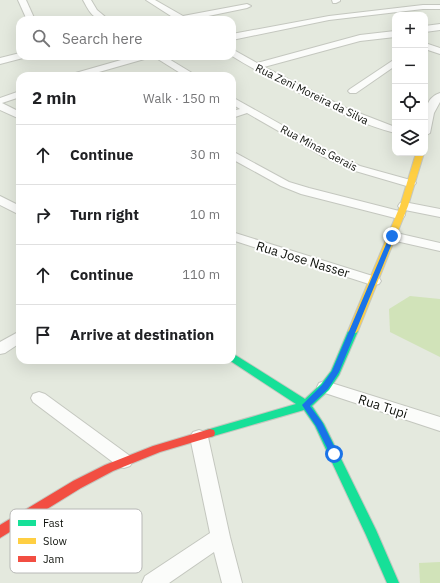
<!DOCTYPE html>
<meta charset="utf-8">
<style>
body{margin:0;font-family:"IBM Plex Sans",sans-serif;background:#f6f6f6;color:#202124}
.controls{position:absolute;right:12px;top:12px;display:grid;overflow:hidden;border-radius:8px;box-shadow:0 4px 16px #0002}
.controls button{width:36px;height:36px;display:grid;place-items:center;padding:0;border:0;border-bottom:1px solid #e0e0e0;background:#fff;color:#202124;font:20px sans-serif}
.stop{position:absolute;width:12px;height:12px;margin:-9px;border:3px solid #1a73e8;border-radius:50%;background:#fff}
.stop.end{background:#1a73e8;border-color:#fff;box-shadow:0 1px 4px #0008}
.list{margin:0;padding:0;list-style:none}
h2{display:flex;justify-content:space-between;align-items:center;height:52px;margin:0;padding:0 16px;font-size:17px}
h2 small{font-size:13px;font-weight:400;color:#757577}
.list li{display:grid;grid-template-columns:26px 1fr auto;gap:12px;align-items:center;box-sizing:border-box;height:60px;padding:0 16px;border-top:1px solid #e0e0e0}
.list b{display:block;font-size:15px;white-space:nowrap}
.list em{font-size:13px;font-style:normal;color:#757577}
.icon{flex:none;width:22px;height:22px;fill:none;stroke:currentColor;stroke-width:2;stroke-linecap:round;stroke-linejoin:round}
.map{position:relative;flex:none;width:440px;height:583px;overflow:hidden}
.search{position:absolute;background:#fff;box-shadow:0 4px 16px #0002;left:16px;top:16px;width:220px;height:44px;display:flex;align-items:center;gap:10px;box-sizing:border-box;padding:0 14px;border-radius:12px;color:#757577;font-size:15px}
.panel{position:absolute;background:#fff;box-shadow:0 4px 16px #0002;left:16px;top:72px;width:220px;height:292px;border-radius:12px}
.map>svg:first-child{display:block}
.green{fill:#d1e3b9}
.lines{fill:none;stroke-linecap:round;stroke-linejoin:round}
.street-casing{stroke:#c4c7bf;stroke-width:2}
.fast-casing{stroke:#c4c7bf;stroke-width:2}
.slow-casing{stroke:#c4c7bf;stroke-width:2}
.jam-casing{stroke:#c4c7bf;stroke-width:2}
.street{fill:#fbfcfa;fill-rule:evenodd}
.fast{fill:#16e098;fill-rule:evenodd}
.slow{fill:#ffcf43;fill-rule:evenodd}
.jam{fill:#f24e42;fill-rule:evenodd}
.route{fill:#1a73e8}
.labels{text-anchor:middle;stroke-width:4;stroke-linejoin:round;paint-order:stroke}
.far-street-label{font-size:11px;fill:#0e110b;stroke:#fff}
.street-label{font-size:13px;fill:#0e110b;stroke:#fff}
.key{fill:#fff;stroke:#b7b8b6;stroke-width:1}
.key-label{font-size:11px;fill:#0e110b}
</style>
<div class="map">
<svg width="440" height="583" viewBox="0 0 440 583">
<rect width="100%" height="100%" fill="#e4e9de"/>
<!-- green -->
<g class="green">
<polygon points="410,296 440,299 440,357 390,332 389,309"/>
<polygon points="440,562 440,583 420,583 419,563"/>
</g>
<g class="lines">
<defs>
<g id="street">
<polygon points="18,0 26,0 35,20 27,20"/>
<path d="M83,0H91L97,10L109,20C93,20 90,13 83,0Z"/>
<polygon points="146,0 155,0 183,16 247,4 251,6 247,8 189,20 173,20 174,18"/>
<polygon points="332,0 340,0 340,1 336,3 333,3"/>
<polygon points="423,5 440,5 440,9 423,9 329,20 232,40 232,34 329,16"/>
<polygon points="440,24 440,30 425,32 425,26"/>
<path d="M395,31V37L360,41L264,67L346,108L395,127V133C364,125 336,111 307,97C282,84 256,71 232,56V49L257,63L360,35Z"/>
<polygon points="425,43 440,48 440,54 425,49"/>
<polygon points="20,53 20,56 24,56 23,58 0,64 0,58"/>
<polygon points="135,56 149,56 148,58 85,76 70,76 72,74"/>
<polygon points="153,56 164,56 197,76 185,76"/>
<polygon points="395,59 395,66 356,93 350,93 348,91 350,89"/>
<polygon points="20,91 20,97 2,103 20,112 20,119 0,110 0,98"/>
<path d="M440,93V102L434,113L430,133L425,136C425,122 422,98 440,93Z"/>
<polygon points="232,97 330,152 360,166 414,181 416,183 414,185 410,187 352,170 322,156 247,113 232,118 232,111 240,109 232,104"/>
<polygon points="232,151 289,182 309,188 403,212 405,215 403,218 399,219 301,194 281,186 232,159"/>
<polygon points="0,196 20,206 20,215 0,205"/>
<polygon points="404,202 440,209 440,217 400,209 398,206 400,203"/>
<polygon points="232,232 379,278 381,281 379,284 374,285 369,284 232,240"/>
<polygon points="392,232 440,243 440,251 387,239 386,236 387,233"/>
<polygon points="20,331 20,343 5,353 0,354 0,342"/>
<polygon points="325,381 440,417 440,431 319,391 317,387 319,383"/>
<polygon points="39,392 45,394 130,456 133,461 130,466 124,468 118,466 33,402 31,398 33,394"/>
<polygon points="199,430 205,432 208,437 230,537 242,583 222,583 214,552 169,583 142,583 145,576 210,533 190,437 193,432"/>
</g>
<polygon id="fast" points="353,328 356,329 358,331 339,375 329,390 312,406 324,424 376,530 399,583 387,583 366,535 315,426 304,410 210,437 206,436 205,433 206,430 210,429 296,404 229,360 232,360 232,353 305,399 321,384 331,371 348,331 350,329"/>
<polygon id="slow" points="416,153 424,153 408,206 358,331 356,333 350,333 348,331 400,206"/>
<polygon id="jam" points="210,429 214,430 215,433 214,436 160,452 113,471 81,488 0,538 0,525 73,481 105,465 153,446"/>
</defs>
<!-- street casing -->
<use href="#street" class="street-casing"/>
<!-- fast casing -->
<use href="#fast" class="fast-casing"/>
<!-- slow casing -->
<use href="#slow" class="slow-casing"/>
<!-- jam casing -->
<use href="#jam" class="jam-casing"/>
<!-- street -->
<use href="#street" class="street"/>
<!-- fast -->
<use href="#fast" class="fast"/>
<!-- slow -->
<use href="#slow" class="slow"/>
<!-- jam -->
<use href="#jam" class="jam"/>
</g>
<!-- route -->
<polygon class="route" points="390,235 395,236 339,372 328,389 310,406 322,422 338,454 334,457 331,456 316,426 302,405 322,385 332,371"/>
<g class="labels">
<!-- far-street labels -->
<g class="far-street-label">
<text transform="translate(312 94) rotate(26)" y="4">Rua Zeni Moreira da Silva</text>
<text transform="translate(319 148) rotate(28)" y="4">Rua Minas Gerais</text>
</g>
<!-- street labels -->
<g class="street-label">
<text transform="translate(303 259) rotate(17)" y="5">Rua Jose Nasser</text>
<text transform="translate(383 406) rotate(18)" y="5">Rua Tupi</text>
</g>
</g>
<!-- legend -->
<rect x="10" y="509" width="132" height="64" rx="6" class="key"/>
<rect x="18" y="520" width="18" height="6" fill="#16e098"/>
<rect x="18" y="538" width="18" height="6" fill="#ffcf43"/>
<rect x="18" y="556" width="18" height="6" fill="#f24e42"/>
<g class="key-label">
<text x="43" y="527">Fast</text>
<text x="43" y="545">Slow</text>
<text x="43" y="563">Jam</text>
</g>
</svg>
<div class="controls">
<button>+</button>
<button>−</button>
<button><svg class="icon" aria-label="locate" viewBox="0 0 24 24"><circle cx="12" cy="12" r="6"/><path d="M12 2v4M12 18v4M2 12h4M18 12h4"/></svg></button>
<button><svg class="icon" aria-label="layers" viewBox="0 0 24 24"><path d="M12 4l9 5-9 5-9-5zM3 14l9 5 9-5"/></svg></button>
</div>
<div class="stop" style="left:334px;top:454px"></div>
<div class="stop end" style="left:392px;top:236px"></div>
<div class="search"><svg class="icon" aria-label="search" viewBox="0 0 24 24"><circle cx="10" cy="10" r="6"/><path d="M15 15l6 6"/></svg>Search here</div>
<section class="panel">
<h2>2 min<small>Walk · 150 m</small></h2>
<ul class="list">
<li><svg class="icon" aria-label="ahead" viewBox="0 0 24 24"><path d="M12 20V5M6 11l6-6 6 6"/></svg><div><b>Continue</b></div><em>30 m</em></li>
<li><svg class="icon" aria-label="right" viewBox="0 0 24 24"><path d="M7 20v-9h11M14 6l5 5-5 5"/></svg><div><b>Turn right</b></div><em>10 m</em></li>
<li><svg class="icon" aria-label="ahead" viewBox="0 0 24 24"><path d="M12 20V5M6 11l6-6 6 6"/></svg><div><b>Continue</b></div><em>110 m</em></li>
<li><svg class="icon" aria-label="arrive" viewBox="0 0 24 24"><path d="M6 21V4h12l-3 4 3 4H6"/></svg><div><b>Arrive at destination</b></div></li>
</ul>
</section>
</div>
